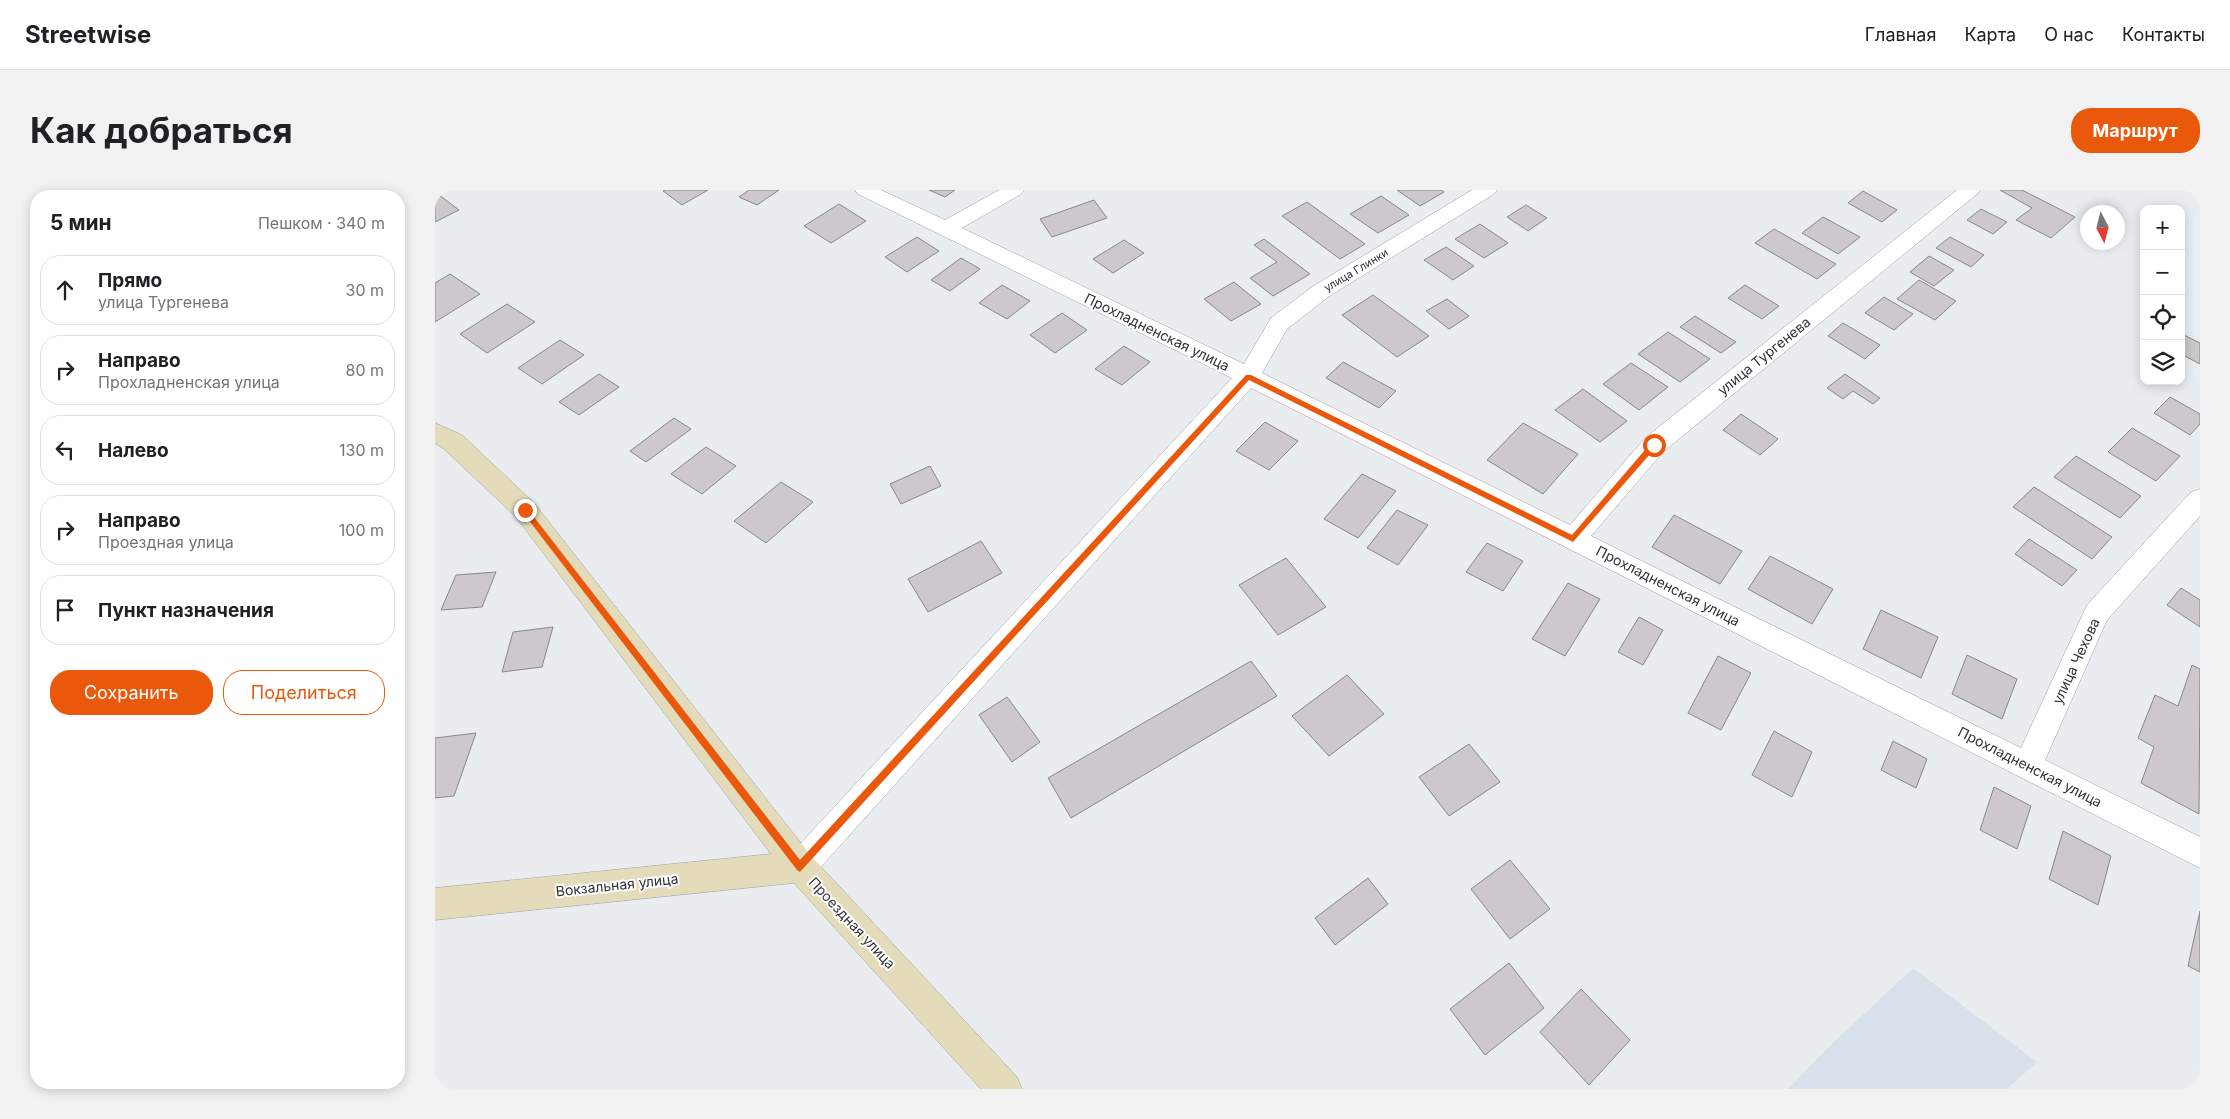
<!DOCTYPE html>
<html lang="ru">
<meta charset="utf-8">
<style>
body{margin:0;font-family:Inter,sans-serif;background:#f2f2f2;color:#202124}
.controls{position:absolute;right:15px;top:15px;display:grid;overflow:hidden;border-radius:10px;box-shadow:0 2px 12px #0003}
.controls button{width:45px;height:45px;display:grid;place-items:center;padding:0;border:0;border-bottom:1px solid #e0e0e0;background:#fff;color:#202124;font:25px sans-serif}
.compass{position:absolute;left:1645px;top:15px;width:45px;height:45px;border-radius:50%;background:#fff;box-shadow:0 2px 12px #0003;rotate:173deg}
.stop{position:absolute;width:15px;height:15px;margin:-11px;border:4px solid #ea580c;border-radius:50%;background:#fff}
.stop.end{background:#ea580c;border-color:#fff;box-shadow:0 1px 5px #0008}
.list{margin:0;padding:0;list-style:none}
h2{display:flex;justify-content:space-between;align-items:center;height:65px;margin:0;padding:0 20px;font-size:21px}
h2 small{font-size:16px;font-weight:400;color:#757577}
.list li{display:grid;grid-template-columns:32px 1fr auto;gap:15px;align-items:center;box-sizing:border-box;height:70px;margin:0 10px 10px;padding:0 10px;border:1px solid #e0e0e0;border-radius:20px}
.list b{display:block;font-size:19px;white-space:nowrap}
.list p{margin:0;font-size:16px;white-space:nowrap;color:#757577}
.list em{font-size:16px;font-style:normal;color:#757577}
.actions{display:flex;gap:10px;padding:15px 20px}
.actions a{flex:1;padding:11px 0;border:1px solid #ea580c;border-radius:20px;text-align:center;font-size:18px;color:#ea580c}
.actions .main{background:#ea580c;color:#fff}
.icon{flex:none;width:28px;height:28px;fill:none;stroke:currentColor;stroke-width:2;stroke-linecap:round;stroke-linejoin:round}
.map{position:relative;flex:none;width:1765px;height:899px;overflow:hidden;border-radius:20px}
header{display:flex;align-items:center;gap:30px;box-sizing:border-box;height:70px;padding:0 25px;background:#fff;border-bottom:1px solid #e0e0e0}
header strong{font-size:24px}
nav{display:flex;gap:28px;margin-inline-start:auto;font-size:18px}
.intro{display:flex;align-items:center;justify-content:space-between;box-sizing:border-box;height:120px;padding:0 30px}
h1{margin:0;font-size:35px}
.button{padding:12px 22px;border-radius:20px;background:#ea580c;color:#fff;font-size:18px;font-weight:700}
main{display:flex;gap:30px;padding:0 30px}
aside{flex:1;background:#fff;border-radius:20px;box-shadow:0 2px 12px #0003}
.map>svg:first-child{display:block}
.built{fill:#d8e1ea}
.building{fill:#ccc8cb;stroke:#8a878a}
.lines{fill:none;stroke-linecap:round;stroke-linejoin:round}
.street-casing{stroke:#9ca0a3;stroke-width:1}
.secondary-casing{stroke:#9ca0a3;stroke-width:1}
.street{fill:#fff;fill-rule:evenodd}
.secondary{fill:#e4dbba;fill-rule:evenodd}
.route{fill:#ea580c}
.labels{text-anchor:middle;stroke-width:4;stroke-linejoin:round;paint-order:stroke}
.far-street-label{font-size:11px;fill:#323335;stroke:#fff}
.street-label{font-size:14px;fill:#323335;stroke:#fff}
</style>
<header>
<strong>Streetwise</strong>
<nav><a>Главная</a><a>Карта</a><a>О нас</a><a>Контакты</a></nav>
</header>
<div class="intro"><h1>Как добраться</h1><a class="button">Маршрут</a></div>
<main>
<aside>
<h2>5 мин<small>Пешком · 340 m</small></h2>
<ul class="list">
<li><svg class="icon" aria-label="ahead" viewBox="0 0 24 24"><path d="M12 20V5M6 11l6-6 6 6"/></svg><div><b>Прямо</b><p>улица Тургенева</p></div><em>30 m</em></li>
<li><svg class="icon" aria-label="right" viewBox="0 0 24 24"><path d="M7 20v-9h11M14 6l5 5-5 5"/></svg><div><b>Направо</b><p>Прохладненская улица</p></div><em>80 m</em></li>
<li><svg class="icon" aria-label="left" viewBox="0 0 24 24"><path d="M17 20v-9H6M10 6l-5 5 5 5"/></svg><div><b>Налево</b></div><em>130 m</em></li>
<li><svg class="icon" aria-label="right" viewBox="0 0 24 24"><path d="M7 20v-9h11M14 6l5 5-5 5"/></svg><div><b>Направо</b><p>Проездная улица</p></div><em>100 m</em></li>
<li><svg class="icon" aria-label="arrive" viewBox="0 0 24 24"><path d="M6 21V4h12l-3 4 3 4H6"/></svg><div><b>Пункт назначения</b></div></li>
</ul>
<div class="actions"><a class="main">Сохранить</a><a>Поделиться</a></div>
</aside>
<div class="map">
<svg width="1765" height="899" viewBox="0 0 1765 899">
<rect width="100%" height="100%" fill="#e9edf0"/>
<!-- built -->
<polygon class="built" points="1478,778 1602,872 1572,899 1353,899 1397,854"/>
<!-- building -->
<g class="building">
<polygon points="273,0 247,15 228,1 230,0"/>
<polygon points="314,0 344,0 322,15 304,7"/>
<polygon points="494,0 520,0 510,7"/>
<polygon points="962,0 1006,0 1009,2 985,16"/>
<polygon points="1565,0 1587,0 1640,27 1616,48 1581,30 1597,18"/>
<polygon points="1428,1 1462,20 1447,32 1413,13"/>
<polygon points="0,2 24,20 0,32"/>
<polygon points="946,6 974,25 943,43 915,24"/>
<polygon points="659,10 672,28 617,47 605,29"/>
<polygon points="872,12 930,54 905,69 847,26"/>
<polygon points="404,14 431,31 396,53 369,36"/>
<polygon points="1091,15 1112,28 1093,41 1072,27"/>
<polygon points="1546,19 1572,32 1558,44 1532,30"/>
<polygon points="1388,27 1425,47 1403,64 1367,43"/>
<polygon points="1045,34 1073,53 1049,68 1020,49"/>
<polygon points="1339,39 1401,74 1382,89 1320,53"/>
<polygon points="482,47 504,61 472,82 450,67"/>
<polygon points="1515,47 1549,65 1536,77 1501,58"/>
<polygon points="829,49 875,84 838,106 815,88 842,72 819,55"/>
<polygon points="689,50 709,63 678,83 658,69"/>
<polygon points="1011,57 1039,76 1018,90 989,70"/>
<polygon points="1494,66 1519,80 1499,96 1475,82"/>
<polygon points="526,68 545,79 515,101 496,90"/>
<polygon points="15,84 45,104 0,132 0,93"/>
<polygon points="1484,90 1521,111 1500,130 1462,109"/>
<polygon points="799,92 826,114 796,131 769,109"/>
<polygon points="567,95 595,111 572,129 544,113"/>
<polygon points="1310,95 1344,116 1327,129 1293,108"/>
<polygon points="938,105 994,146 962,167 907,125"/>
<polygon points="1449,107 1478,124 1459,140 1430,123"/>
<polygon points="1012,109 1034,126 1014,139 991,121"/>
<polygon points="72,114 100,132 52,163 25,144"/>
<polygon points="627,123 652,140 620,163 595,145"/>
<polygon points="1260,126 1301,152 1286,163 1245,137"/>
<polygon points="1408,133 1445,155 1430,169 1393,146"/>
<polygon points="1233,142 1275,169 1245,192 1203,164"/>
<polygon points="1749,145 1765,153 1765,174 1746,164 1746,147"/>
<polygon points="125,150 149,165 107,194 83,178"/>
<polygon points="689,156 715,172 687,195 660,179"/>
<polygon points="908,172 961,201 944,218 891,188"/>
<polygon points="1196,173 1233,197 1204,220 1168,194"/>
<polygon points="164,184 184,197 144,225 124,212"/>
<polygon points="1410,184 1445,208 1438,214 1418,201 1408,209 1392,198"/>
<polygon points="1148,199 1192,231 1165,252 1120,220"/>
<polygon points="1735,207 1765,224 1765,234 1755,245 1719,223"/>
<polygon points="1306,224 1343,249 1325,265 1288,240"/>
<polygon points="239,228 256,239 211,272 195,261"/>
<polygon points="830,232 863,251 834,280 801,261"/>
<polygon points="1088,233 1143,264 1108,304 1052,270"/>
<polygon points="1697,238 1745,266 1721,291 1673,262"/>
<polygon points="271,257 301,276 267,304 236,284"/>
<polygon points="1641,266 1706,306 1685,328 1619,287"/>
<polygon points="495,276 506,296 466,314 455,294"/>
<polygon points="927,284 961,301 923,348 889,329"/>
<polygon points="346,292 378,312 331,353 299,331"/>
<polygon points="1599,297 1677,347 1657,369 1578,317"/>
<polygon points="962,320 993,335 963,375 932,358"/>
<polygon points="1239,325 1307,361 1285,394 1217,357"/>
<polygon points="1594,349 1642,380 1627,396 1580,364"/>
<polygon points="546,351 567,383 493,422 473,389"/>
<polygon points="1052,353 1088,371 1068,401 1031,382"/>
<polygon points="1335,366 1398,399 1377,434 1313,399"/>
<polygon points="851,368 891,417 843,445 804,395"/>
<polygon points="61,382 47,417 6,420 21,385"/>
<polygon points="1133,393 1165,409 1130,466 1097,449"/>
<polygon points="1746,398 1765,410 1765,437 1732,415"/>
<polygon points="1446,420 1503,447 1486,488 1428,459"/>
<polygon points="1204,427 1228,440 1208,475 1183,462"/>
<polygon points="118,437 107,477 67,482 78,442"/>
<polygon points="1532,465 1582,489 1567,529 1517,504"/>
<polygon points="1283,466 1316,483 1286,540 1253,523"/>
<polygon points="816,471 842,506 636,628 613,588"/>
<polygon points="1757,475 1765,479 1764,624 1706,593 1719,557 1703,548 1720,505 1743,516"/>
<polygon points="912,485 949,524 894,566 857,526"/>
<polygon points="572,507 605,552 577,572 544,525"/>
<polygon points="1339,541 1377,562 1357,607 1317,585"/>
<polygon points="41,543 19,606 0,608 0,548"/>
<polygon points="1458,551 1492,569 1481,598 1446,580"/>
<polygon points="1034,554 1065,592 1014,626 984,587"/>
<polygon points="1559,597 1596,616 1582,659 1545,640"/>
<polygon points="1628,641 1676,666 1663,715 1614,689"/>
<polygon points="1075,670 1115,719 1075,749 1036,699"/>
<polygon points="933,688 953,714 900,755 880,728"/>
<polygon points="1765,721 1765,782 1753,776"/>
<polygon points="1074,773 1109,818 1050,865 1015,819"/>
<polygon points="1146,799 1195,850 1154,895 1105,842"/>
</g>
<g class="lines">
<defs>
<polygon id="street" points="420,0 446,0 510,30 564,0 589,0 586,4 527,38 809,174 836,128 877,97 1037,0 1062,0 1059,4 893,107 852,139 827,183 1135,335 1210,248 1522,0 1545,0 1542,4 1228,262 1156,346 1586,558 1652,415 1756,302 1765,299 1765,326 1672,430 1610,570 1765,647 1765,678 816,198 376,688 365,692 354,688 349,677 354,666 797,188 423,4"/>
<polygon id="secondary" points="0,233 27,245 99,313 376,666 582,887 587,899 546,899 359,693 0,730 0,698 336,664 81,327 9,259 0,253"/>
</defs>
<!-- street casing -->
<use href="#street" class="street-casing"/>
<!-- secondary casing -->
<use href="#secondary" class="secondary-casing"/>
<!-- street -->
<use href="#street" class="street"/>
<!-- secondary -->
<use href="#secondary" class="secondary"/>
</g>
<!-- route -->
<polygon class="route" points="811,185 816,185 1137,345 1216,253 1223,255 1138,352 814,190 365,682 362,680 86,320 87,318 92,318 365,670"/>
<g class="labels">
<!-- far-street labels -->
<g class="far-street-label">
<text transform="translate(921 80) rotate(-31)" y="4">улица Глинки</text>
</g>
<!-- street labels -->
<g class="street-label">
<text transform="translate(722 142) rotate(26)" y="5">Прохладненская улица</text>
<text transform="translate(1329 166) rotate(-39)" y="5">улица Тургенева</text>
<text transform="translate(1233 396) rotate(27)" y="5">Прохладненская улица</text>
<text transform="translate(1641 471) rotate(-65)" y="5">улица Чехова</text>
<text transform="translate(1595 577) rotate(27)" y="5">Прохладненская улица</text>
<text transform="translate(182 695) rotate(-6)" y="5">Вокзальная улица</text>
<text transform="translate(417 733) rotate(47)" y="5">Проездная улица</text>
</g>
</g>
</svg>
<div class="controls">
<button>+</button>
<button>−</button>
<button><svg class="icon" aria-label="locate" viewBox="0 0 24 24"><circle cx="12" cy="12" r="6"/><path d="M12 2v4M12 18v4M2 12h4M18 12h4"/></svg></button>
<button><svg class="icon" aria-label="layers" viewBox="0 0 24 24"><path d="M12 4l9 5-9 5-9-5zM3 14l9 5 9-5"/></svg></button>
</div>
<svg class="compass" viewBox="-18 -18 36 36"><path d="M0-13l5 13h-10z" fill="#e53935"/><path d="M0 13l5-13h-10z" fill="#757577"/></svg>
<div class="stop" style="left:1219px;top:255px"></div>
<div class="stop end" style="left:90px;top:320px"></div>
</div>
</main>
